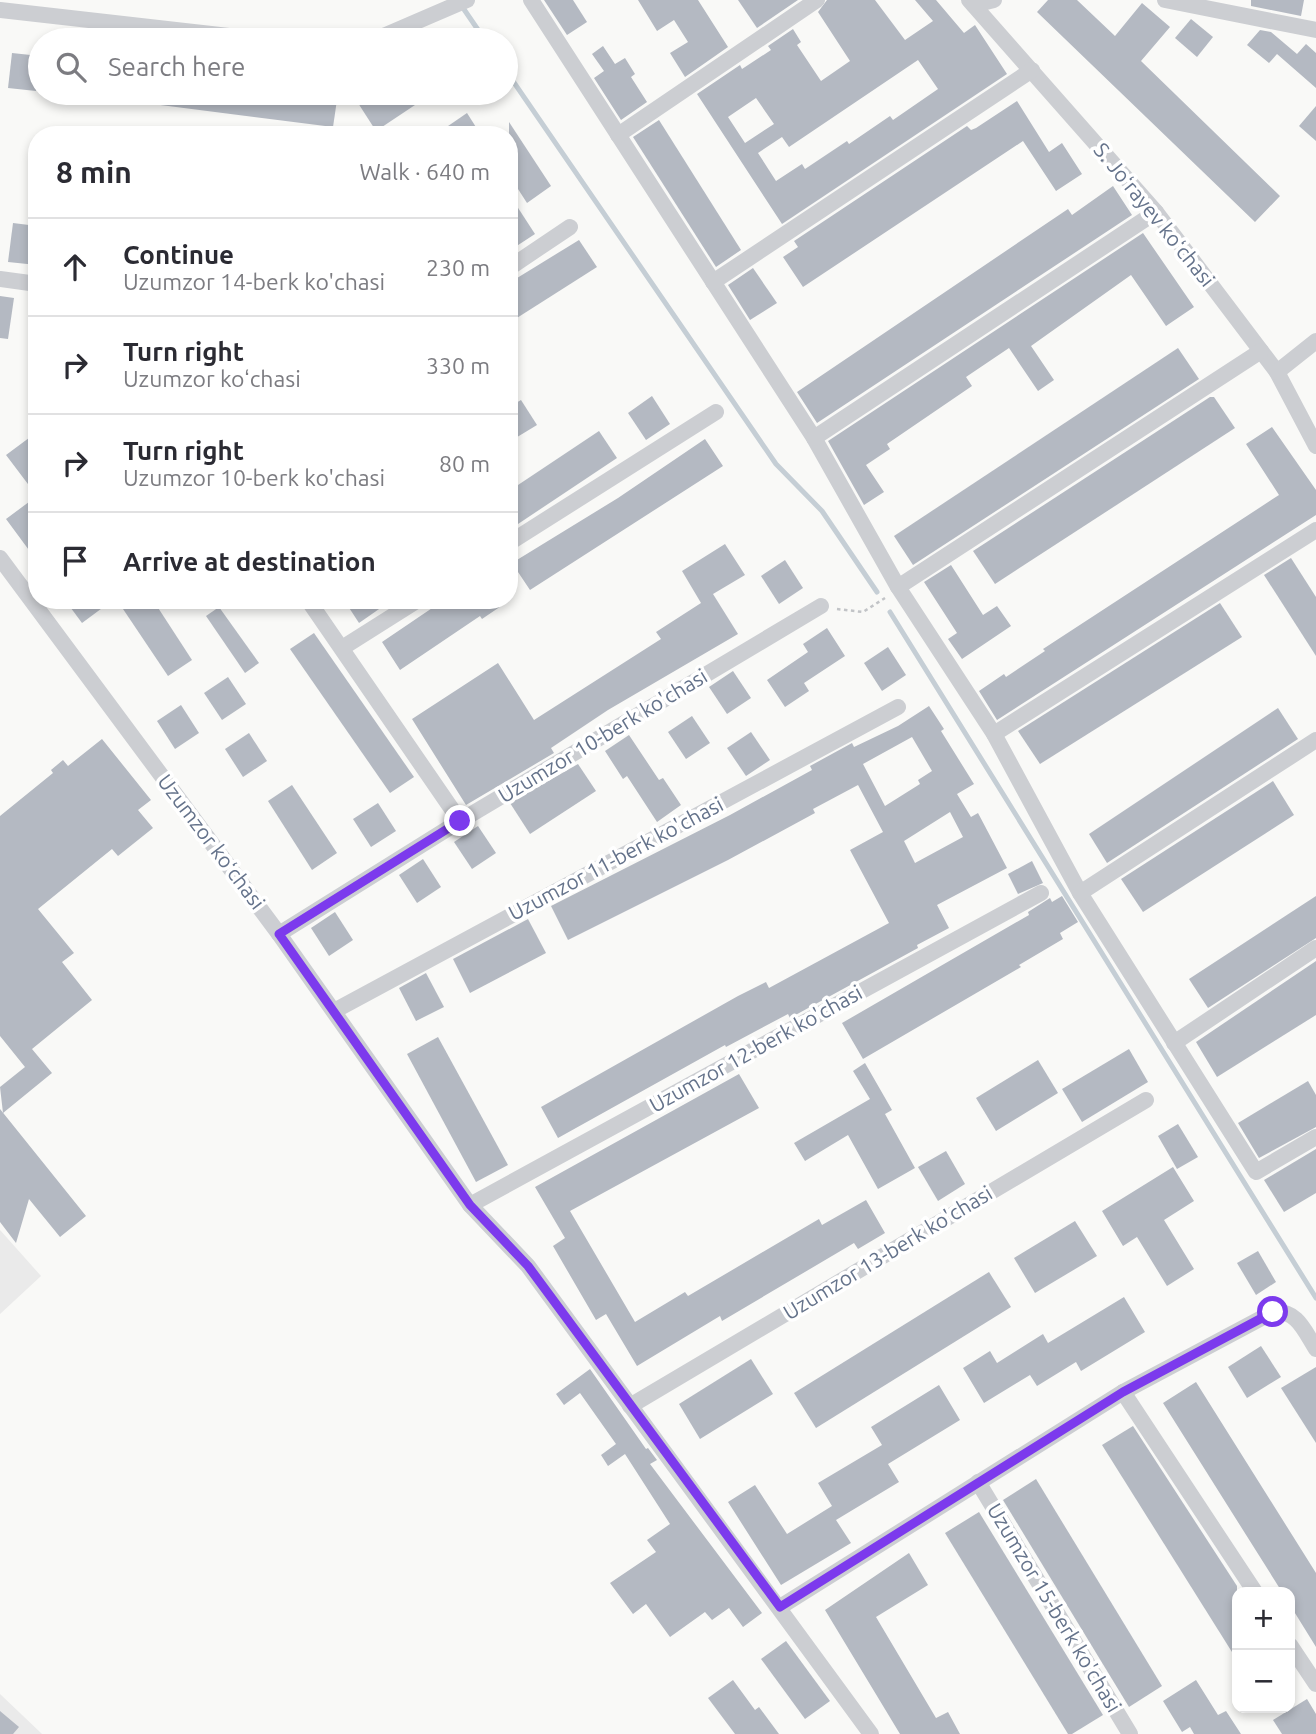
<!DOCTYPE html>
<meta charset="utf-8">
<style>
body{margin:0;font-family:Ubuntu,sans-serif;background:#f2f2f3;color:#2b2b33}
.controls{position:absolute;right:21px;bottom:21px;display:grid;overflow:hidden;border-radius:14px;box-shadow:0 4px 10px #0003}
.controls button{width:63px;height:63px;display:grid;place-items:center;padding:0;border:0;border-bottom:2px solid #e1e1e2;background:#fff;color:#2b2b33;font:35px sans-serif}
.stop{position:absolute;width:21px;height:21px;margin:-16px;border:5px solid #7c3aed;border-radius:50%;background:#fff}
.stop.end{background:#7c3aed;border-color:#fff;box-shadow:0 2px 7px #0008}
.list{margin:0;padding:0;list-style:none}
h2{display:flex;justify-content:space-between;align-items:center;height:91px;margin:0;padding:0 28px;font-size:30px}
h2 small{font-size:23px;font-weight:400;color:#7c7c81}
.list li{display:grid;grid-template-columns:46px 1fr auto;gap:21px;align-items:center;box-sizing:border-box;height:98px;padding:0 28px;border-top:2px solid #e1e1e2}
.list b{display:block;font-size:26px;white-space:nowrap}
.list p{margin:0;font-size:23px;white-space:nowrap;color:#7c7c81}
.list em{font-size:23px;font-style:normal;color:#7c7c81}
.icon{flex:none;width:38px;height:38px;fill:none;stroke:currentColor;stroke-width:2;stroke-linecap:round;stroke-linejoin:round}
.map{position:relative;flex:none;width:1316px;height:1734px;overflow:hidden}
.search{position:absolute;background:#fff;box-shadow:0 4px 10px #0003;left:28px;top:28px;width:490px;height:77px;display:flex;align-items:center;gap:18px;box-sizing:border-box;padding:0 24px;border-radius:38px;color:#7c7c81;font-size:26px}
.panel{position:absolute;background:#fff;box-shadow:0 4px 10px #0003;left:28px;top:126px;width:490px;height:483px;border-radius:28px}
.map>svg:first-child{display:block}
.built{fill:#eaeaea}
.lines{fill:none;stroke-linecap:round;stroke-linejoin:round}
.stream{stroke:#c5ced5;stroke-width:5}
.building{fill:#b4b9c2;fill-rule:evenodd}
.path{stroke:#c2c4c7;stroke-width:2.5;stroke-dasharray:3.5 3.5;stroke-linecap:butt}
.minor{stroke:#ccced2;stroke-width:16}
.route{stroke:#7c3aed;stroke-width:9}
.labels{text-anchor:middle;stroke-width:7;stroke-linejoin:round;paint-order:stroke}
.street-label{font-size:21px;fill:#65738b;stroke:#fff}
</style>
<div class="map">
<svg width="1316" height="1734" viewBox="0 0 1316 1734">
<rect width="100%" height="100%" fill="#f9f9f7"/>
<!-- built -->
<g class="built">
<polygon points="0,1230 41,1276 0,1314"/>
<polygon points="0,1694 42,1734 0,1734"/>
</g>
<g class="lines">
<!-- stream -->
<g class="stream">
<polyline points="461,5 485,40"/>
<polyline points="506,71 776,464 822,511 877,592"/>
<polyline points="890,612 1316,1298"/>
</g>
</g>
<!-- building -->
<g class="building">
<polygon points="544,0 573,0 587,22 567,35"/>
<polygon points="638,0 698,0 728,47 685,77 670,53 688,42 674,20 657,31"/>
<polygon points="738,0 798,0 757,28"/>
<path d="M827,0H875L905,40L933,21L915,0H936L964,33L975,25L1007,74L782,224L697,94L740,65L742,69L771,50L768,46L793,29L801,42L797,45L821,81L850,61L818,12ZM918,60L938,89L893,120L890,116L849,144L847,141L805,169L802,164L776,181L758,153L782,137L789,147ZM756,98L774,124L745,143L728,117Z"/>
<polygon points="1048,0 1077,0 1115,36 1142,3 1170,27 1141,61 1280,196 1255,222 1037,12"/>
<polygon points="1251,0 1304,0 1301,16 1251,6"/>
<polygon points="1191,19 1213,37 1197,57 1175,38"/>
<polygon points="1260,30 1271,32 1297,54 1306,44 1316,53 1316,88 1277,54 1269,63 1247,45"/>
<polygon points="603,46 615,64 625,58 635,74 631,77 647,102 621,120 594,78 604,71 592,54"/>
<polygon points="12,53 40,56 36,91 8,88"/>
<polygon points="137,93 338,93 333,127 137,102"/>
<polygon points="374,93 433,93 376,131 358,103"/>
<polygon points="1017,101 1049,152 1062,143 1082,174 1056,191 1023,141 803,287 783,257 798,247 794,241 967,126 971,130 976,128"/>
<polygon points="1316,106 1316,141 1299,126"/>
<polygon points="467,113 481,135 435,135"/>
<polygon points="659,120 741,250 716,267 633,137"/>
<polygon points="509,122 551,186 527,203 509,175"/>
<polygon points="1113,186 1132,215 817,423 797,392 1068,209 1072,215"/>
<polygon points="509,194 535,234 509,251"/>
<polygon points="13,223 37,226 37,265 8,262"/>
<polygon points="1143,233 1194,307 1166,326 1131,275 1031,346 1054,380 1038,391 1009,348 966,377 972,386 887,444 890,449 866,465 884,492 864,505 828,441"/>
<polygon points="579,240 597,267 509,323 509,283"/>
<polygon points="753,268 777,303 750,320 728,285"/>
<polygon points="0,296 14,298 8,339 0,338"/>
<polygon points="1178,348 1199,379 913,565 894,536"/>
<polygon points="652,396 670,424 646,440 628,413"/>
<polygon points="1210,397 1214,397 1235,428 995,584 973,551"/>
<polygon points="521,400 537,425 509,442 509,407"/>
<polygon points="1272,427 1316,490 1316,515 997,720 979,691 1004,674 1006,677 1045,651 1043,649 1279,495 1246,444"/>
<polygon points="599,431 617,458 509,530 509,491"/>
<polygon points="37,432 37,561 6,519 37,496 6,455"/>
<polygon points="705,439 723,466 530,590 512,563 618,498"/>
<polygon points="725,544 745,575 713,594 738,634 608,710 551,748 554,753 466,805 412,719 498,663 534,720 661,639 656,632 701,603 682,571"/>
<polygon points="1291,558 1316,597 1316,656 1264,575"/>
<polygon points="785,560 803,588 779,604 761,576"/>
<polygon points="951,565 983,615 997,606 1011,626 962,659 948,639 957,633 924,582"/>
<polygon points="65,600 113,600 82,623"/>
<polygon points="129,600 153,600 192,660 168,676 121,606"/>
<polygon points="344,600 392,600 359,623"/>
<polygon points="444,600 510,600 482,619 480,616 400,670 382,642"/>
<polygon points="1220,603 1242,637 1040,764 1018,731"/>
<polygon points="219,607 259,663 245,673 206,616"/>
<polygon points="827,628 845,656 804,683 809,691 785,707 767,680 808,652 803,644"/>
<polygon points="314,633 414,777 390,793 290,649"/>
<polygon points="888,647 906,675 882,691 864,663"/>
<polygon points="733,671 751,698 727,714 709,687"/>
<polygon points="228,677 246,704 222,720 204,693"/>
<polygon points="181,705 199,733 175,749 157,721"/>
<path d="M929,706L944,729L941,731L974,784L957,794L971,817L978,813L1007,868L937,905L949,928L917,945L918,948L790,1018L788,1014L726,1047L725,1045L558,1138L541,1107L738,996L766,982L769,988L889,923L850,850L883,832L858,785L813,809L815,813L728,860L568,940L551,906L730,815L812,770L810,766L852,743L854,747L898,726ZM912,737L932,771L918,780L920,784L885,806L863,764ZM950,812L963,837L915,863L904,841Z"/>
<polygon points="1278,708 1298,739 1107,863 1089,834"/>
<polygon points="692,716 710,743 686,759 668,732"/>
<polygon points="751,732 770,760 746,776 727,748"/>
<polygon points="249,733 267,761 243,777 225,749"/>
<polygon points="629,735 659,780 663,778 681,805 657,822 627,776 623,779 605,751"/>
<polygon points="102,739 151,800 138,810 153,828 118,856 112,849 38,909 74,953 62,962 92,1000 32,1049 52,1073 3,1113 0,1087 25,1067 0,1036 0,816 53,773 51,770 63,760 68,766"/>
<polygon points="578,764 596,791 530,834 510,803"/>
<polygon points="1273,781 1294,815 1143,912 1121,879"/>
<polygon points="292,785 337,853 312,870 268,801"/>
<polygon points="378,803 396,831 371,847 353,819"/>
<polygon points="478,826 496,853 472,869 454,842"/>
<polygon points="423,859 441,887 417,903 399,875"/>
<polygon points="1032,861 1043,883 1018,894 1008,874"/>
<polygon points="1062,896 1078,922 1060,933 1063,939 1019,965 1021,967 863,1059 842,1023 1029,915 1028,912 1050,898 1052,902"/>
<polygon points="1316,896 1316,938 1208,1008 1189,979"/>
<polygon points="335,912 353,940 329,956 311,928"/>
<polygon points="528,919 546,953 470,993 453,959"/>
<polygon points="1316,961 1316,1015 1217,1077 1196,1042"/>
<polygon points="426,973 444,1007 416,1021 399,988"/>
<polygon points="438,1037 508,1165 476,1182 407,1054"/>
<polygon points="1129,1049 1148,1082 1082,1122 1062,1089"/>
<polygon points="1038,1060 1058,1093 996,1131 976,1098"/>
<polygon points="865,1063 892,1110 885,1114 915,1168 878,1189 848,1135 805,1161 794,1143 870,1099 853,1071"/>
<polygon points="739,1074 759,1108 570,1211 635,1322 685,1292 688,1296 819,1219 822,1225 866,1200 885,1233 858,1249 854,1243 722,1321 720,1316 637,1366 606,1314 596,1320 553,1246 565,1238 535,1187"/>
<polygon points="1308,1081 1316,1095 1316,1127 1259,1158 1238,1123"/>
<polygon points="0,1109 86,1216 60,1237 29,1199 16,1243 0,1222"/>
<polygon points="1178,1124 1198,1157 1177,1169 1158,1136"/>
<polygon points="1316,1149 1316,1193 1284,1212 1264,1180"/>
<polygon points="946,1151 965,1184 938,1201 918,1167"/>
<polygon points="1173,1167 1194,1201 1164,1220 1194,1269 1167,1286 1137,1237 1123,1246 1102,1211"/>
<polygon points="1075,1221 1097,1256 1035,1293 1014,1258"/>
<polygon points="1258,1251 1276,1282 1256,1295 1237,1263"/>
<polygon points="989,1272 1011,1307 816,1428 794,1393"/>
<polygon points="1124,1297 1145,1332 1081,1371 1076,1362 1037,1386 1030,1375 984,1403 963,1368 990,1351 997,1363 1043,1334 1048,1343"/>
<polygon points="1261,1346 1281,1377 1247,1398 1228,1367"/>
<polygon points="751,1359 773,1394 700,1439 679,1404"/>
<polygon points="1316,1367 1316,1443 1281,1388"/>
<polygon points="590,1369 646,1449 648,1448 657,1460 650,1464 762,1613 743,1627 729,1608 712,1620 705,1612 670,1637 646,1604 633,1614 610,1583 656,1552 647,1540 670,1524 625,1454 608,1466 601,1455 616,1444 580,1393 564,1405 556,1394"/>
<polygon points="1196,1382 1316,1573 1316,1647 1290,1605 1290,1592 1282,1592 1163,1403"/>
<polygon points="939,1385 960,1420 888,1464 899,1482 836,1520 851,1543 781,1585 728,1502 755,1485 787,1534 832,1506 818,1483 882,1445 871,1427"/>
<polygon points="1133,1426 1237,1586 1237,1660 1102,1445"/>
<polygon points="1036,1479 1162,1686 1129,1707 1003,1500"/>
<polygon points="979,1512 1103,1715 1072,1734 1068,1734 945,1533"/>
<polygon points="909,1553 928,1585 876,1617 936,1718 948,1712 960,1734 900,1734 825,1610"/>
<polygon points="786,1641 830,1701 805,1719 761,1659"/>
<polygon points="733,1680 755,1710 759,1707 779,1734 735,1734 708,1698"/>
<polygon points="1196,1680 1218,1715 1226,1711 1241,1734 1194,1734 1190,1727 1182,1732 1163,1701"/>
<polygon points="1307,1699 1316,1714 1316,1734 1282,1734 1273,1720"/>
<polygon points="0,1711 19,1727 13,1734 0,1734"/>
</g>
<g class="lines">
<!-- path -->
<polyline class="path" points="837,609 863,612 885,598"/>
<!-- minor -->
<g class="minor">
<polyline points="531,0 814,438 898,587 994,734 1080,893 1256,1172 1316,1137"/>
<polyline points="969,0 1156,212 1277,372 1316,446"/>
<polyline points="1165,0 1316,30"/>
<polyline points="974,5 994,0"/>
<polyline points="0,10 265,40"/>
<polyline points="374,40 467,0"/>
<polyline points="618,135 817,0"/>
<polyline points="509,268 570,227"/>
<polyline points="0,279 37,284"/>
<polyline points="713,282 1032,70"/>
<polyline points="1277,372 1316,341"/>
<polyline points="814,438 1156,212"/>
<polyline points="509,543 716,412"/>
<polyline points="0,558 279,934 470,1205 528,1266 871,1734"/>
<polyline points="898,587 1261,351"/>
<polyline points="308,600 460,821"/>
<polyline points="342,648 418,600"/>
<polyline points="994,734 1316,530"/>
<polyline points="1080,893 1316,740"/>
<polyline points="279,934 460,821 821,606"/>
<polyline points="334,1011 898,707"/>
<polyline points="1174,1043 1316,948"/>
<polyline points="470,1205 1041,893"/>
<polyline points="1123,1392 1255,1592"/>
<polyline points="630,1406 1146,1100"/>
<polyline points="978,1482 1130,1734"/>
<path d="M780,1607L1123,1392L1273,1312C1297,1310 1304,1330 1316,1349"/>
<polyline points="1290,1645 1316,1684"/>
</g>
</g>
<g class="lines">
<!-- route -->
<polyline class="route" points="460,821 279,934 470,1205 528,1266 780,1607 1123,1392 1273,1312"/>
</g>
<g class="labels">
<!-- street labels -->
<g class="street-label">
<text transform="translate(1154 215) rotate(51)" y="7">S. Joʻrayev koʻchasi</text>
<text transform="translate(603 736) rotate(-31)" y="7">Uzumzor 10-berk ko'chasi</text>
<text transform="translate(211 842) rotate(53)" y="7">Uzumzor koʻchasi</text>
<text transform="translate(616 859) rotate(-28)" y="7">Uzumzor 11-berk ko'chasi</text>
<text transform="translate(756 1049) rotate(-29)" y="7">Uzumzor 12-berk ko'chasi</text>
<text transform="translate(888 1253) rotate(-31)" y="7">Uzumzor 13-berk ko'chasi</text>
<text transform="translate(1054 1608) rotate(59)" y="7">Uzumzor 15-berk ko'chasi</text>
</g>
</g>
</svg>
<div class="controls">
<button>+</button>
<button>−</button>
</div>
<div class="stop" style="left:1273px;top:1312px"></div>
<div class="stop end" style="left:460px;top:821px"></div>
<div class="search"><svg class="icon" aria-label="search" viewBox="0 0 24 24"><circle cx="10" cy="10" r="6"/><path d="M15 15l6 6"/></svg>Search here</div>
<section class="panel">
<h2>8 min<small>Walk · 640 m</small></h2>
<ul class="list">
<li><svg class="icon" aria-label="ahead" viewBox="0 0 24 24"><path d="M12 20V5M6 11l6-6 6 6"/></svg><div><b>Continue</b><p>Uzumzor 14-berk ko'chasi</p></div><em>230 m</em></li>
<li><svg class="icon" aria-label="right" viewBox="0 0 24 24"><path d="M7 20v-9h11M14 6l5 5-5 5"/></svg><div><b>Turn right</b><p>Uzumzor koʻchasi</p></div><em>330 m</em></li>
<li><svg class="icon" aria-label="right" viewBox="0 0 24 24"><path d="M7 20v-9h11M14 6l5 5-5 5"/></svg><div><b>Turn right</b><p>Uzumzor 10-berk ko'chasi</p></div><em>80 m</em></li>
<li><svg class="icon" aria-label="arrive" viewBox="0 0 24 24"><path d="M6 21V4h12l-3 4 3 4H6"/></svg><div><b>Arrive at destination</b></div></li>
</ul>
</section>
</div>
